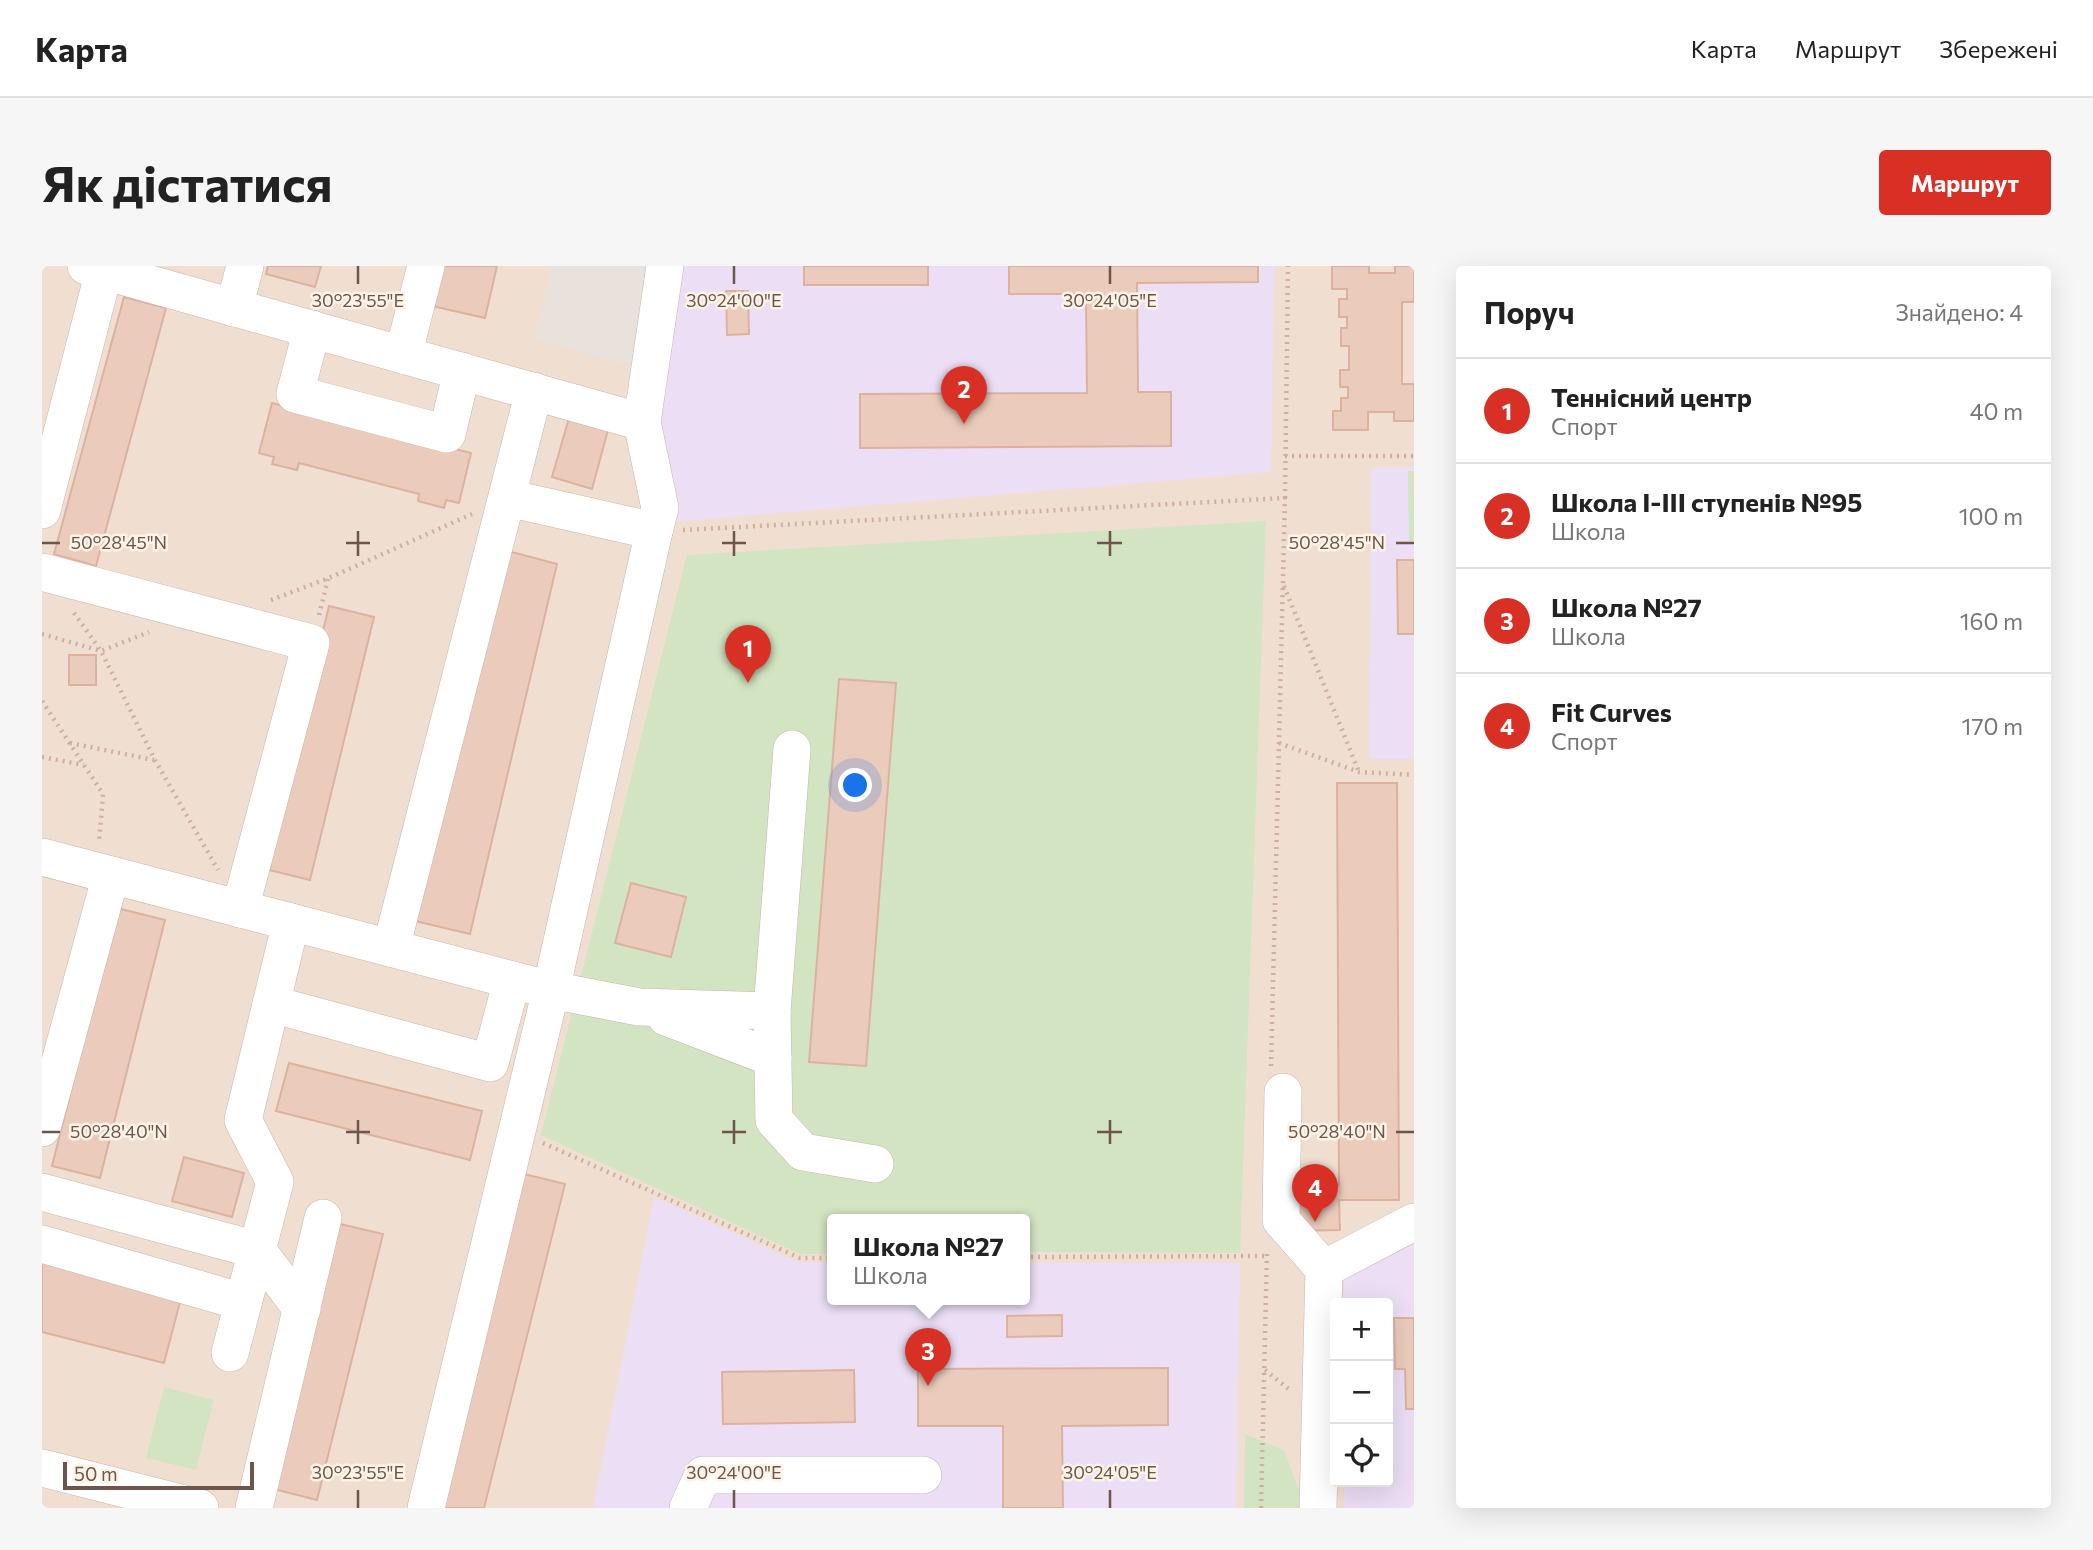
<!DOCTYPE html>
<html lang="uk">
<meta charset="utf-8">
<style>
body{margin:0;font-family:Commissioner,sans-serif;background:#f6f6f6;color:#222}
.controls{position:absolute;right:21px;bottom:21px;display:grid;overflow:hidden;border-radius:7px;box-shadow:0 7px 28px #0002}
.controls button{width:63px;height:63px;display:grid;place-items:center;padding:0;border:0;border-bottom:2px solid #e0e0e0;background:#fff;color:#222;font:35px sans-serif}
.scale{position:absolute;left:21px;bottom:18px;width:191px;box-sizing:border-box;padding-left:7px;border:4px solid #6d554b;border-top:0;font-size:19px;line-height:24px;white-space:nowrap;color:#6d554b;-webkit-text-stroke:5px #fdf3e7;paint-order:stroke}
.you{position:absolute;left:814px;top:520px;width:24px;height:24px;margin:-18px;border:5px solid #fff;border-radius:50%;background:#1a73e8;box-shadow:0 0 0 10px #1a73e833}
.badge{display:grid;place-items:center;width:46px;height:46px;border-radius:50%;background:#d93025;color:#fff;font-size:23px;font-weight:700}
.pin{position:absolute;translate:-50% -58px;filter:drop-shadow(0 2px 4px #0008)}
.pin::after{content:'';position:absolute;top:37px;width:24px;height:21px;background:inherit;clip-path:polygon(0 0,100% 0,50% 100%)}
.popup{position:absolute;left:785px;top:948px;width:203px;height:91px;box-sizing:border-box;display:grid;place-content:center;border-radius:7px;background:#fff;filter:drop-shadow(0 2px 5px #0005);font-size:23px;white-space:nowrap;color:#767676}
.popup b{font-size:26px;color:#222}
.popup::after{content:'';position:absolute;left:50%;top:100%;margin-left:-14px;border:14px solid transparent;border-top-color:#fff}
.list{margin:0;padding:0;list-style:none}
h2{display:flex;justify-content:space-between;align-items:center;height:91px;margin:0;padding:0 28px;font-size:30px}
h2 small{font-size:23px;font-weight:400;color:#767676}
.list li{display:grid;grid-template-columns:46px 1fr auto;gap:21px;align-items:center;box-sizing:border-box;height:105px;padding:0 28px;border-top:2px solid #e0e0e0}
.list b{display:block;font-size:26px;white-space:nowrap}
.list p{margin:0;font-size:23px;white-space:nowrap;color:#767676}
.list em{font-size:23px;font-style:normal;color:#767676}
.icon{flex:none;width:38px;height:38px;fill:none;stroke:currentColor;stroke-width:2;stroke-linecap:round;stroke-linejoin:round}
.map{position:relative;flex:none;width:1372px;height:1242px;overflow:hidden;border-radius:7px}
header{display:flex;align-items:center;gap:42px;box-sizing:border-box;height:98px;padding:0 35px;background:#fff;border-bottom:2px solid #e0e0e0}
header strong{font-size:33px}
nav{display:flex;gap:38px;margin-inline-start:auto;font-size:24px}
.intro{display:flex;align-items:center;justify-content:space-between;box-sizing:border-box;height:168px;padding:0 42px}
h1{margin:0;font-size:49px}
.button{padding:18px 32px;border-radius:7px;background:#d93025;color:#fff;font-size:24px;font-weight:700}
main{display:flex;gap:42px;padding:0 42px}
aside{flex:1;background:#fff;border-radius:7px;box-shadow:0 7px 28px #0002}
.map>svg:first-child{display:block}
.residential{fill:#f0dfd1;fill-rule:evenodd}
.industrial{fill:#e8e1dc}
.education{fill:#ebdef5}
.green{fill:#d2e4c2}
.building{fill:#ebccbc;stroke:#dcb29e;stroke-width:2}
.lines{fill:none;stroke-linecap:round;stroke-linejoin:round}
.minor-casing{stroke:#c8b5aa;stroke-width:38}
.path{stroke:#cfafa0;stroke-width:4.5;stroke-dasharray:2 5;stroke-linecap:butt}
.minor{stroke:#fff;stroke-width:37}
.ticks{fill:none;stroke:#6d554b;stroke-width:2.5}
.ticks-label{font-size:18px;text-anchor:middle;fill:#6d554b;stroke:#fdf3e7;stroke-width:5;stroke-linejoin:round;paint-order:stroke}
</style>
<header>
<strong>Карта</strong>
<nav><a>Карта</a><a>Маршрут</a><a>Збережені</a></nav>
</header>
<div class="intro"><h1>Як дістатися</h1><a class="button">Маршрут</a></div>
<main>
<div class="map">
<svg width="1372" height="1242" viewBox="0 0 1372 1242">
<rect width="100%" height="100%" fill="#f9eee1"/>
<!-- residential -->
<path class="residential" d="M0,0H1372V1242H0ZM790,954H982V1034H790ZM1293,1037H1346V1216H1293Z"/>
<!-- industrial -->
<polygon class="industrial" points="510,0 635,0 606,104 492,73"/>
<!-- education -->
<g class="education">
<polygon points="639,0 1232,0 1229,206 626,256 610,111"/>
<polygon points="1372,201 1372,493 1327,493 1329,202"/>
<polygon points="612,931 755,996 790,997 790,1034 982,1034 982,997 1198,997 1194,1242 551,1242"/>
<polygon points="1372,968 1372,1242 1302,1242 1302,1216 1346,1216 1346,1037 1302,1037 1302,1003"/>
</g>
<!-- green -->
<g class="green">
<polygon points="1366,205 1372,205 1372,275 1367,275"/>
<polygon points="1224,255 1198,987 982,986 982,954 790,954 790,988 758,988 499,869 645,289"/>
<polygon points="122,1121 172,1134 154,1204 104,1192"/>
<polygon points="1203,1168 1242,1184 1264,1242 1202,1242"/>
</g>
<!-- building -->
<g class="building">
<polygon points="226,0 279,0 273,21 224,8"/>
<polygon points="400,0 455,0 443,52 390,40"/>
<rect x="762" y="0" width="124" height="19"/>
<polygon points="967,0 1216,0 1216,16 1095,17 1096,126 1129,126 1129,180 818,182 818,128 1045,127 1044,28 967,28"/>
<polygon points="1290,0 1327,0 1327,7 1353,7 1353,0 1372,0 1372,36 1360,36 1360,118 1372,118 1372,155 1352,155 1352,146 1326,146 1326,164 1291,164 1291,145 1299,145 1299,132 1306,132 1306,121 1298,121 1298,104 1307,104 1307,80 1299,80 1299,62 1305,62 1305,51 1297,51 1297,33 1305,33 1305,23 1290,23"/>
<polygon points="684,25 706,25 707,68 685,69"/>
<polygon points="82,31 124,42 54,300 12,288"/>
<polygon points="230,137 429,187 417,237 404,234 402,242 376,235 377,228 257,197 255,204 230,198 232,191 217,187"/>
<polygon points="527,152 566,164 550,223 510,211"/>
<polygon points="462,284 515,298 428,668 373,655"/>
<polygon points="1355,294 1372,294 1372,368 1356,368"/>
<polygon points="287,340 332,351 268,614 223,603"/>
<rect x="27" y="389" width="27" height="30"/>
<polygon points="797,413 854,417 824,800 767,796"/>
<polygon points="1295,517 1355,517 1357,934 1297,934 1298,964 1251,965 1250,920 1297,919"/>
<polygon points="589,617 644,631 629,691 573,677"/>
<polygon points="75,642 123,654 58,912 10,900"/>
<polygon points="247,797 440,845 428,894 234,845"/>
<polygon points="142,891 202,907 190,951 130,935"/>
<polygon points="478,907 523,918 442,1242 394,1242"/>
<polygon points="298,958 341,968 275,1234 232,1223"/>
<polygon points="0,996 139,1032 122,1097 0,1066"/>
<polygon points="1020,1049 1020,1070 965,1071 965,1050"/>
<polygon points="1352,1052 1372,1052 1372,1143 1364,1143 1363,1103 1353,1103"/>
<polygon points="1126,1102 1126,1159 1020,1160 1021,1242 961,1242 961,1160 876,1160 876,1103"/>
<polygon points="812,1104 813,1156 681,1158 680,1106"/>
</g>
<g class="lines">
<defs>
<g id="minor">
<polyline points="44,0 600,156"/>
<polyline points="192,42 203,0"/>
<polyline points="270,63 253,128 405,168 420,105"/>
<polyline points="361,89 384,0"/>
<polyline points="0,244 62,5"/>
<polyline points="612,265 618,242 600,156 623,0"/>
<polyline points="0,306 269,377 198,643"/>
<polyline points="0,591 509,724 597,741 730,745 732,854 761,886 833,898"/>
<polyline points="349,682 492,125"/>
<polyline points="229,738 448,797 470,714"/>
<polyline points="730,745 750,483"/>
<polyline points="624,751 731,792"/>
<polyline points="1241,826 1239,954 1282,1003 1276,1242"/>
<polyline points="0,862 69,609"/>
<polyline points="0,926 215,984 260,1043"/>
<polyline points="0,978 201,1036"/>
<polyline points="1282,1003 1372,956"/>
<polyline points="188,1087 233,916 201,854 249,656"/>
<polyline points="0,1202 158,1242"/>
<polyline points="212,1242 281,952"/>
<polyline points="384,1242 509,724 612,265 466,232"/>
<polyline points="646,1242 661,1209 881,1209"/>
</g>
</defs>
<!-- minor casing -->
<use href="#minor" class="minor-casing"/>
<!-- path -->
<g class="path">
<polyline points="1243,190 1372,190"/>
<polyline points="1243,232 1246,0"/>
<polyline points="641,264 1243,232 1229,800"/>
<polyline points="1242,320 1317,506"/>
<polyline points="229,334 287,312 430,248"/>
<polyline points="32,347 59,385 113,494 176,604"/>
<polyline points="277,349 286,313"/>
<polyline points="0,368 59,385 107,366"/>
<polyline points="0,435 61,528 57,577"/>
<polyline points="28,477 112,494"/>
<polyline points="1237,477 1317,506 1372,509"/>
<polyline points="0,491 42,499"/>
<polyline points="501,877 758,992 790,992"/>
<polyline points="982,991 1225,990"/>
<polyline points="1223,1104 1249,1125"/>
<polyline points="1219,1242 1225,984"/>
</g>
<!-- minor -->
<use href="#minor" class="minor"/>
</g>
<!-- ticks -->
<path class="ticks" d="M316,0V18M692,0V18M1068,0V18M316,265V290M692,265V290M1068,265V290M0,277H18M304,277H328M680,277H704M1055,277H1080M1354,277H1372M316,854V878M692,854V878M1068,854V878M0,866H18M304,866H328M680,866H704M1055,866H1080M1354,866H1372M316,1224V1242M692,1224V1242M1068,1224V1242"/>
<g class="ticks-label">
<text x="316" y="41">30°23'55"E</text>
<text x="692" y="41">30°24'00"E</text>
<text x="1068" y="41">30°24'05"E</text>
<text x="77" y="283">50°28'45"N</text>
<text x="1295" y="283">50°28'45"N</text>
<text x="77" y="872">50°28'40"N</text>
<text x="1295" y="872">50°28'40"N</text>
<text x="316" y="1213">30°23'55"E</text>
<text x="692" y="1213">30°24'00"E</text>
<text x="1068" y="1213">30°24'05"E</text>
</g>
</svg>
<div class="controls">
<button>+</button>
<button>−</button>
<button><svg class="icon" aria-label="locate" viewBox="0 0 24 24"><circle cx="12" cy="12" r="6"/><path d="M12 2v4M12 18v4M2 12h4M18 12h4"/></svg></button>
</div>
<div class="scale">50 m</div>
<div class="you"></div>
<div class="pin badge" style="left:706px;top:417px">1</div>
<div class="pin badge" style="left:922px;top:158px">2</div>
<div class="pin badge" style="left:886px;top:1120px">3</div>
<div class="popup"><b>Школа №27</b>Школа</div>
<div class="pin badge" style="left:1273px;top:956px">4</div>
</div>
<aside>
<h2>Поруч<small>Знайдено: 4</small></h2>
<ul class="list">
<li><span class="badge">1</span><div><b>Теннісний центр</b><p>Спорт</p></div><em>40 m</em></li>
<li><span class="badge">2</span><div><b>Школа І-ІІІ ступенів №95</b><p>Школа</p></div><em>100 m</em></li>
<li><span class="badge">3</span><div><b>Школа №27</b><p>Школа</p></div><em>160 m</em></li>
<li><span class="badge">4</span><div><b>Fit Curves</b><p>Спорт</p></div><em>170 m</em></li>
</ul>
</aside>
</main>
